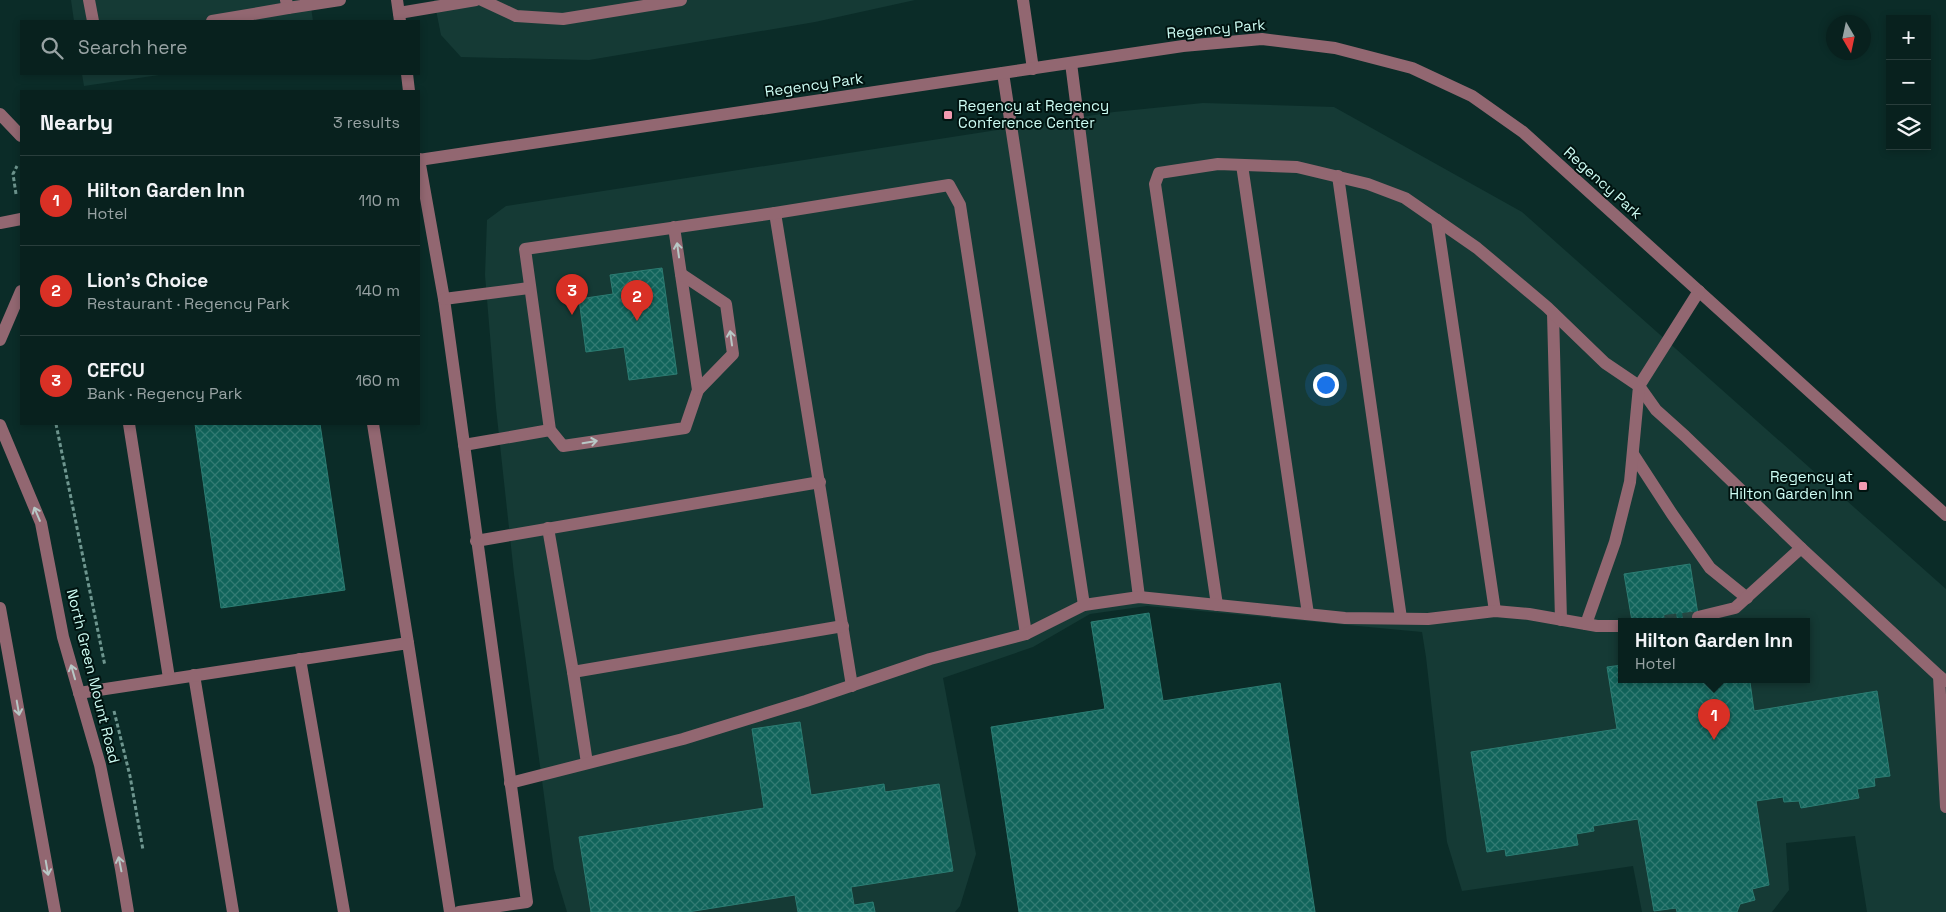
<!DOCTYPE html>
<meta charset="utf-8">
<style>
body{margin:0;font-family:"Space Grotesk",sans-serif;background:#162e2b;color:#f1f3f6}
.controls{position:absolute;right:15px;top:15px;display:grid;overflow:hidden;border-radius:0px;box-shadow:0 2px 8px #0003}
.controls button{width:45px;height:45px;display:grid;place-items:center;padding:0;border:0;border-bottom:1px solid #293e3c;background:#08211e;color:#f1f3f6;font:25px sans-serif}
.compass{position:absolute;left:1826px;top:15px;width:45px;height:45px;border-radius:50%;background:#08211e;box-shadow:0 2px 8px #0003;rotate:171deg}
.you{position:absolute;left:1325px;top:384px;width:18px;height:18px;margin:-12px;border:4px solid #fff;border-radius:50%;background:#1a73e8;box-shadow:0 0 0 8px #1a73e833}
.badge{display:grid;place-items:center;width:32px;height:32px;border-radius:50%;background:#d93025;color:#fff;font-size:16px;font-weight:700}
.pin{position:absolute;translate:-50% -41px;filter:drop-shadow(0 1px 2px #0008)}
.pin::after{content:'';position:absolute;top:26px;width:18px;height:15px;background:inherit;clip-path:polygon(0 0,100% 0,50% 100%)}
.popup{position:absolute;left:1618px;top:618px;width:192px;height:65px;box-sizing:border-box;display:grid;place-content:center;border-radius:0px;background:#08211e;filter:drop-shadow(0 1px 4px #0005);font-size:16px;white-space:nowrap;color:#98a3a4}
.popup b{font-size:19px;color:#f1f3f6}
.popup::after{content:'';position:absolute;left:50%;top:100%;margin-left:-10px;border:10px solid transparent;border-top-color:#08211e}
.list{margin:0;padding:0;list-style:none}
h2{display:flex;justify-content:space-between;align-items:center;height:65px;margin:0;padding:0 20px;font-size:21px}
h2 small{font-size:16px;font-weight:400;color:#98a3a4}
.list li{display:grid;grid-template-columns:32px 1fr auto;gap:15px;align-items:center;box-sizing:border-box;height:90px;padding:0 20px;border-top:1px solid #293e3c}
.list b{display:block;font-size:19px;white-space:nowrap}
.list p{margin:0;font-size:16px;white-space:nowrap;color:#98a3a4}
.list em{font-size:16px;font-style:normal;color:#98a3a4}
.icon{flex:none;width:28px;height:28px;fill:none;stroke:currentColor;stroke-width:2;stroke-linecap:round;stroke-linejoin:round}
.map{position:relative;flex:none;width:1946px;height:912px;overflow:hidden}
.search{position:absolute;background:#08211e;box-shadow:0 2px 8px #0003;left:20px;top:20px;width:400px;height:55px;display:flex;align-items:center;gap:12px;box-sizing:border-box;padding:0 18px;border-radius:0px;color:#98a3a4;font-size:19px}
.panel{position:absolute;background:#08211e;box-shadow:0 2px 8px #0003;left:20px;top:90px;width:400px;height:335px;border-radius:0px}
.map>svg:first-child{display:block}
.built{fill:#153a35;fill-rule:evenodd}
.building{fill:url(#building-cross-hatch);stroke:#2c7c72}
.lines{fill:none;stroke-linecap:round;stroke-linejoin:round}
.minor-tunnel{stroke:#284b46;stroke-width:12;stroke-dasharray:12 6;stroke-linecap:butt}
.path{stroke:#6e968f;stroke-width:3;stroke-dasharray:4 2.5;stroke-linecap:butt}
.minor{stroke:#926771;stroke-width:12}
.oneway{stroke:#b8c8c6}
.poi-dot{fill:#f29ab0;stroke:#001310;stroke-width:2}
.labels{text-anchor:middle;stroke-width:4;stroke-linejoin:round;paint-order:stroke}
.street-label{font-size:15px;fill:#cdfcf3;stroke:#001310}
.poi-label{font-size:15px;fill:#cdfcf3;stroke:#001310;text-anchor:start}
</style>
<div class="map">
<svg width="1946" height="912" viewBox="0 0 1946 912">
<defs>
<pattern id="building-cross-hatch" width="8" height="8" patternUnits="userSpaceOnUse" patternTransform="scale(1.25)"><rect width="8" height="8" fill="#11645b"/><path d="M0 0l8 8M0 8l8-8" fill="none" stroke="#327b73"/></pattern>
</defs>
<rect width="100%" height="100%" fill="#0b2c28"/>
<!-- built -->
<g class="built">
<polygon points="71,0 310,0 313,21 74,21"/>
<polygon points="434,0 915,0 815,22 589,60 461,57 441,35"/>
<polygon points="82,74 166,74 84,86"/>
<path d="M1203,103L1334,107L1522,212L1946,589V912H1867L1855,836L1786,843L1789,890L1772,912H1642L1633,866L1462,891L1447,842L1426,657L1422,632L1147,606L1090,614L1033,647L943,678L976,854L960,906L955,912H567L554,869L514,574L496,408L485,275L487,220L506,206L1114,112ZM1622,621H1806V679H1622Z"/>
</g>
<!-- building -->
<g class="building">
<polygon points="662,268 677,374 629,380 624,347 586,352 579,299 613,294 610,275"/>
<polygon points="195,424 320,424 345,590 221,608"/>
<polygon points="1690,564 1699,621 1632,621 1624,574"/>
<polygon points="1149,613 1163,701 1280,683 1315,912 1019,912 991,727 1105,709 1091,622"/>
<polygon points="1622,665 1622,679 1738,679 1739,683 1750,682 1754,711 1877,691 1890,776 1874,778 1875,786 1857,789 1859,798 1801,808 1799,801 1784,802 1783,797 1756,801 1769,885 1752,889 1755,900 1740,904 1737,912 1677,912 1676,908 1654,911 1638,819 1593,826 1594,831 1576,834 1578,845 1506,856 1505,849 1487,852 1471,752 1617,729 1607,667"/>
<polygon points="800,722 811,795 884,784 885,792 939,784 953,871 851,887 854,905 873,902 875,912 798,912 795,895 688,912 591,912 579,837 764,808 752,729"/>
</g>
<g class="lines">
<!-- minor-tunnel -->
<polyline class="minor-tunnel" points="1665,621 1698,617"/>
<!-- path -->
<g class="path">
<polyline points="16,194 13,174 17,166"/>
<polyline points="56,424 105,666"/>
<polyline points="114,711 130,776 143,850"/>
</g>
<!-- minor -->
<g class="minor">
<polyline points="89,0 93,21"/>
<polyline points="286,0 288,8 340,0"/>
<polyline points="397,0 400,21"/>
<polyline points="482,0 516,16 563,19 681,0"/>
<polyline points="1023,0 1033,69"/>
<polyline points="399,13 476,0"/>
<polyline points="212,21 288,8"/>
<polyline points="1071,63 1139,597"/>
<polyline points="1003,73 1084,605"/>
<polyline points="407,74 409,91"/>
<polyline points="0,114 21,136"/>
<polyline points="419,159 444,299 527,902 459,912"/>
<polyline points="419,160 1183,46 1262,39 1335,48 1412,68 1472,96 1523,132 1946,515"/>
<polyline points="1242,165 1308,614"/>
<polyline points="1338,176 1401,618"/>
<polyline points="775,213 852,686"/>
<polyline points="1437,220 1495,611"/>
<polyline points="0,223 21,219"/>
<polyline points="674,227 698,390 685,428 563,446 550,430 525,249 775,213 949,185 960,205 1026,634"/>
<polyline points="681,274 726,304 733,354 698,390"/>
<polyline points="1699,291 1639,386 1656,410 1685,436 1801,548 1939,676"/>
<polyline points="444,299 529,288"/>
<polyline points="1553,313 1561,620"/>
<polyline points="0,340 21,291"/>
<polyline points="129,424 169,678"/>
<polyline points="373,424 408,643"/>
<polyline points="0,425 41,523 63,637 100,765 121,869 128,912"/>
<polyline points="464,445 550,430"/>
<polyline points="1633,454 1672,514 1710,568 1747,598"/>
<polyline points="548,528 573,672 843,626"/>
<polyline points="476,541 820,482"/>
<polyline points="1217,605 1155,184 1159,173 1218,164 1297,167 1368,184 1405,198 1477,248 1547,307 1605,363 1639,386 1630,482 1615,542 1586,624"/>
<polyline points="0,608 55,912"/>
<polyline points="1698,617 1735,608 1801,548"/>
<polyline points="300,659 344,912"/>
<polyline points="573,672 587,763"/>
<polyline points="194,675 233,912"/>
<polyline points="1946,681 1939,676 1946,807"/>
<polyline points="79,693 408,643 450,912"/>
<polyline points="510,783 683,739 806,701 930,659 1026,634 1084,605 1139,597 1345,618 1428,619 1495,611 1529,614 1597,626 1622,626"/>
</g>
</g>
<!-- one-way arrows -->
<defs><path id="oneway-shaft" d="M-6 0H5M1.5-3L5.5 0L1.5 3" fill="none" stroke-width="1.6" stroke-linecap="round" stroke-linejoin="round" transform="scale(1.25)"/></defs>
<g class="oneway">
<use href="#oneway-shaft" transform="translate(678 250) rotate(-98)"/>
<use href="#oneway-shaft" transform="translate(731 338) rotate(-98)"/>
<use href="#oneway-shaft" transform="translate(590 442) rotate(-9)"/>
<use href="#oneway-shaft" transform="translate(37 514) rotate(-113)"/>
<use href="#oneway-shaft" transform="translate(73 672) rotate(-106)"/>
<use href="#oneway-shaft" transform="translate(18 708) rotate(80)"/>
<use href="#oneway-shaft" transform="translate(120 864) rotate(-101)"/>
<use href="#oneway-shaft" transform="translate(47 868) rotate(80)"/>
</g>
<!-- markers -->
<g class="poi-dot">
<rect x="943" y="110" width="10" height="10" rx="2.5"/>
<rect x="1858" y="481" width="10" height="10" rx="2.5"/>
</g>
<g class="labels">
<!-- street labels -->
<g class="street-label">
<text transform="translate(1216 29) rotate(-5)" y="5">Regency Park</text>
<text transform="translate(814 85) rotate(-8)" y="5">Regency Park</text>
<text transform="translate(1603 183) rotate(42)" y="5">Regency Park</text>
<text transform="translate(93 676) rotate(76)" y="5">North Green Mount Road</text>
</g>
<!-- poi labels -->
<g class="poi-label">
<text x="958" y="111">Regency at Regency<tspan x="958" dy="17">Conference Center</tspan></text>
<text x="1853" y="482" text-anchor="end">Regency at<tspan x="1853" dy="17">Hilton Garden Inn</tspan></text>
</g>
</g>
</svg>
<div class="controls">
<button>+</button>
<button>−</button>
<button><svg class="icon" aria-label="layers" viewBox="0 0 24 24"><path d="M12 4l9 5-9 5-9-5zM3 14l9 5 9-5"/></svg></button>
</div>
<svg class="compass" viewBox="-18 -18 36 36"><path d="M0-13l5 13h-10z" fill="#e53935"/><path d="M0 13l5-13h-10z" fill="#98a3a4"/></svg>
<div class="you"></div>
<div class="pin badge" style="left:1714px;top:740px">1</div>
<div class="popup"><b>Hilton Garden Inn</b>Hotel</div>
<div class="pin badge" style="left:637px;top:321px">2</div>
<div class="pin badge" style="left:572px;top:315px">3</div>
<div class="search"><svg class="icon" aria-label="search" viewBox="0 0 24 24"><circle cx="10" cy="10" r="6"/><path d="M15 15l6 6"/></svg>Search here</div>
<section class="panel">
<h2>Nearby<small>3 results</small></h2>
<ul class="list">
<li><span class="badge">1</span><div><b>Hilton Garden Inn</b><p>Hotel</p></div><em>110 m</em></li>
<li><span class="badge">2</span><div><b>Lion's Choice</b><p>Restaurant · Regency Park</p></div><em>140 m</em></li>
<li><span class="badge">3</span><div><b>CEFCU</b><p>Bank · Regency Park</p></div><em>160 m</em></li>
</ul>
</section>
</div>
